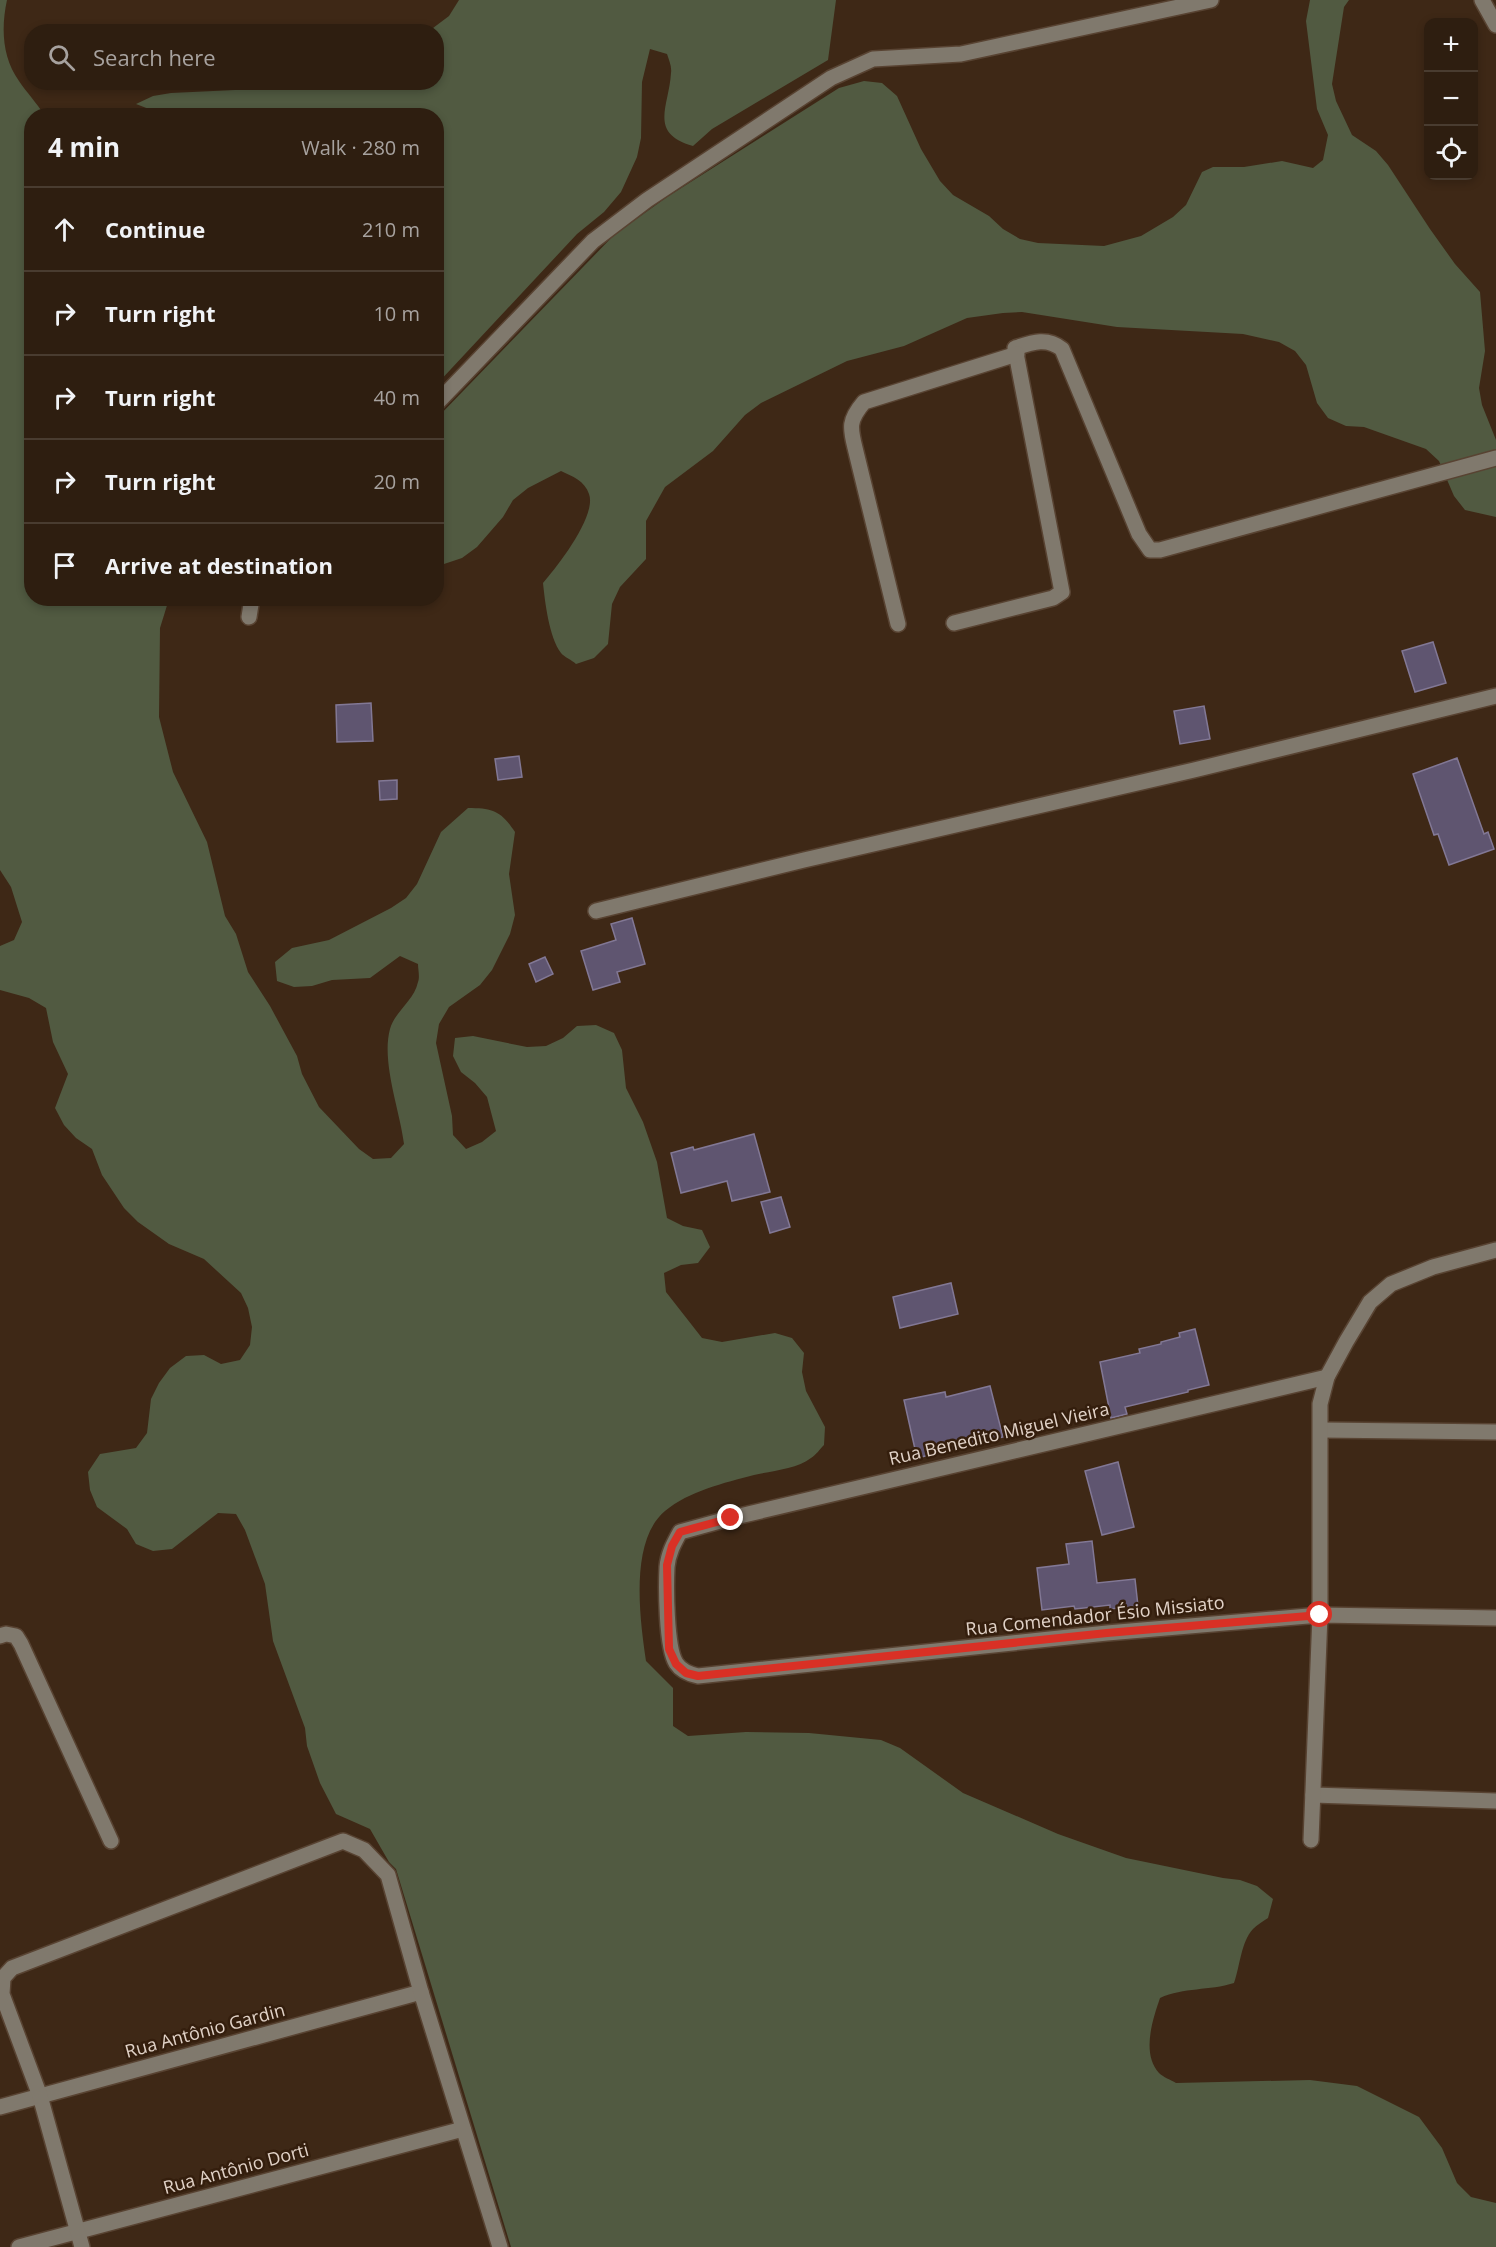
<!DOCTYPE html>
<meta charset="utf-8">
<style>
body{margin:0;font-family:"Open Sans",sans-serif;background:#362719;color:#f1f3f6}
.controls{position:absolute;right:18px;top:18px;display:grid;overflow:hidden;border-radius:12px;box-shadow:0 3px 9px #0003}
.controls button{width:54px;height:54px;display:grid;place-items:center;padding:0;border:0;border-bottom:2px solid #493c30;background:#2e1e10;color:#f1f3f6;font:30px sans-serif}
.stop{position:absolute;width:18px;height:18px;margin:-14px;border:4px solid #d93025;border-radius:50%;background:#fff}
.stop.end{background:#d93025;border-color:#fff;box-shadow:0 2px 6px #0008}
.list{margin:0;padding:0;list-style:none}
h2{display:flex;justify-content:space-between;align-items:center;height:78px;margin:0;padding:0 24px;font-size:26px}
h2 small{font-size:20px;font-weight:400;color:#a7a29f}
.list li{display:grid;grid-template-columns:39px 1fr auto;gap:18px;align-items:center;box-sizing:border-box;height:84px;padding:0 24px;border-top:2px solid #493c30}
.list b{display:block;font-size:22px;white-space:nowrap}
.list em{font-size:20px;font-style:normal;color:#a7a29f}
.icon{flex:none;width:33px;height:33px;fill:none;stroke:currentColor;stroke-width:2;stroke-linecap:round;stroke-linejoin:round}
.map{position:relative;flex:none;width:1496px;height:2247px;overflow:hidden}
.search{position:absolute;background:#2e1e10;box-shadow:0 3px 9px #0003;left:24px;top:24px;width:420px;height:66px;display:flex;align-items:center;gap:15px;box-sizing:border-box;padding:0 21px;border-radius:24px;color:#a7a29f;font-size:22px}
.panel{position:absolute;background:#2e1e10;box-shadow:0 3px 9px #0003;left:24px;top:108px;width:420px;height:498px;border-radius:24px}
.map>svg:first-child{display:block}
.forest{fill:#515a41}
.building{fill:#5f5570;stroke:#827895;stroke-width:1.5}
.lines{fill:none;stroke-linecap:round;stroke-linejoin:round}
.minor-casing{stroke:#584332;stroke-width:18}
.minor{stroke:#80796d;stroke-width:15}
.route{stroke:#d93025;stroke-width:8}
.labels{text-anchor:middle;stroke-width:5;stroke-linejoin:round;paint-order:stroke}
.street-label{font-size:18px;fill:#e1d2c7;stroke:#341e0d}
</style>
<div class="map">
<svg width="1496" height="2247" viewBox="0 0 1496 2247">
<rect width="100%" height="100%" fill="#3e2816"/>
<!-- forest -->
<g class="forest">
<path d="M0,0H7C1,28 2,57 19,81C27,93 37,103 44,115L32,116V598L169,599L160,628L159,717L173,772L207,842L225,916L236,934L248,972L270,1006L297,1056L302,1074L319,1107L359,1149L373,1159L391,1158L404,1144C400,1111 381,1062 390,1029C395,1011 414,1001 418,982C420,977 418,969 418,964L400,956L370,978L332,980L312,986L294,987L277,981L275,962L292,948L329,940L391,908L406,898L417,884L441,832L468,808C493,808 501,811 515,832L509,874L515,915L510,934L492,970L480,985L449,1007L439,1024L436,1043L452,1116L453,1135L466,1149L482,1142L496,1131L487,1097L475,1083L461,1072L453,1056L455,1038L473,1036L527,1047L546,1046L563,1038L577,1026L596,1025L614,1033L622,1050L626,1088L643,1122L657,1162L667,1218L683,1226L702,1230L710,1247L698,1263L681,1265L664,1273L666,1292L702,1338L722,1342L775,1333L792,1338L804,1353L802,1372L806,1391L825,1427L824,1445C820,1449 816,1455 811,1458C797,1469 771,1471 754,1475C724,1483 689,1491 665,1511C629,1541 640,1620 646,1661L673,1688V1726L688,1736L746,1732L809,1733L881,1740L900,1748L963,1793L1058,1834L1126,1858L1223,1878L1240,1880L1257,1886L1273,1899L1268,1918C1263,1921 1257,1925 1253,1929C1241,1942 1240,1966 1234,1983C1209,1991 1184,1987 1160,1998C1153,2019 1141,2053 1159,2073C1163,2077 1171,2080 1176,2083L1310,2080L1357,2086L1419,2117L1442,2148L1457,2183L1471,2197L1496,2203V2247H511L396,1869L389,1862L370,1829L336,1814L320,1783L307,1746L305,1728L273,1641L265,1584L245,1530L236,1514L218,1513L172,1549L153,1551L136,1544L127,1529L97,1507L90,1490L88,1472L100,1454L136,1448L147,1433L151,1399L159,1383L170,1368L186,1356L204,1355L221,1364L240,1360L250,1345L252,1327L248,1308L241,1293L204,1259L169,1244L138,1222L124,1208L102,1175L92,1149L76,1138L64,1125L55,1108L68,1074L53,1042L46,1008L29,998L0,990V946L14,940L22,922L11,887L0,870Z"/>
<path d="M459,0H836L828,60L712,129L693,146C648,133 669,107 671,73C672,67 669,60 667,54L650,49L642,82L641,138L637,157L621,192L604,212L577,234L437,384L436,116H167L136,104L153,96L171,93L298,87L314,83L436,82V32L429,31L449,16Z"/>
<path d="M1310,0H1349L1344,7L1332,84L1336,101L1352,135L1376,151L1388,165L1430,229L1455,264L1480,292L1485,351L1479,388L1482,405L1496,440V517L1465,510L1454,496L1439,461L1426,449L1364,427L1346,426L1328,418L1317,403L1306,365L1295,351L1279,342L1243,334L1117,327L1022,312L1003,313L967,318L904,346L847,361L761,403L745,415L713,451L665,487L646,521V559L620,587L612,604L608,644L594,658L576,664C572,660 564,657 561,653C549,637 545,602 543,583C557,567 597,516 589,494C585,481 572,476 561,471L528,488L513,500L503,517L477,547L462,558L444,564H437L436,419L614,235L667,197L839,88L864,81L882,83L897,96L921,149L940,181L953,195L989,216L1003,229L1020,239L1038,243L1104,246L1141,236L1173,217L1186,205L1202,172L1213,167H1244L1282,161L1313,168L1323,160L1328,135L1317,109L1306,21Z"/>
</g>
<!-- building -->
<g class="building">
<polygon points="1433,642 1446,683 1415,692 1402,651"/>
<polygon points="371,703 373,741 337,742 336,705"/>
<polygon points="1204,706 1210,739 1180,744 1174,711"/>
<polygon points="519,756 522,777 498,780 495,759"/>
<polygon points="1457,758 1484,834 1488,832 1494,849 1449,865 1438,834 1434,835 1413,774"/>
<polygon points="397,780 397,799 380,800 379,781"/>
<polygon points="632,918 645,964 617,972 620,982 593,990 581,951 616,940 611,924"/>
<polygon points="545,957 553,974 536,982 529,964"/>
<polygon points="754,1134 770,1192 732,1201 727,1181 681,1193 671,1153 693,1147 694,1150"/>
<polygon points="781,1197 790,1227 770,1233 761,1202"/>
<polygon points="951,1283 958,1314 900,1328 893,1297"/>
<polygon points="1195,1329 1209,1385 1188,1390 1188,1392 1125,1407 1127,1414 1111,1418 1100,1362 1140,1353 1139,1349 1161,1344 1161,1342 1180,1337 1179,1333"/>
<polygon points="990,1386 1003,1437 917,1458 904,1400 945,1392 946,1397"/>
<polygon points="1118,1462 1134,1527 1102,1535 1085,1471"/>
<polygon points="1092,1541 1097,1583 1135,1579 1138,1606 1110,1609 1110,1605 1075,1609 1074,1606 1042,1610 1037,1568 1069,1564 1066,1544"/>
</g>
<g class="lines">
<defs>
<g id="minor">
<polyline points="1482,0 1496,25"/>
<polyline points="436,404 593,241 647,200 831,78 873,59 961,54 1211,0"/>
<polyline points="249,617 252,598"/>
<path d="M954,623L1053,598L1062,592L1015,348C1033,342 1047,337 1062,349L1139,534L1150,550H1160L1496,458"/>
<path d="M898,624L857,456C851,430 846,423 864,402L1017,354"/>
<polyline points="596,911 804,860 1194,770 1496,696"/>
<path d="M1327,1377L731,1518L680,1532C674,1543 668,1554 667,1567C666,1586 666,1647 676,1663C681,1671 689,1674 698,1676L1107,1633L1320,1615L1496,1618"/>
<polyline points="1322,1430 1496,1432"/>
<polyline points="0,1636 6,1634 16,1636 21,1644 111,1841"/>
<polyline points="1313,1795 1496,1801"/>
<polyline points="1311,1840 1320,1615 1320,1404 1327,1377 1346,1342 1370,1302 1391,1284 1433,1267 1496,1250"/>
<polyline points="0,2107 421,1992"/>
<polyline points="19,2247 463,2129"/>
<polyline points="82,2247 40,2096 2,1994 3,1978 12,1968 343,1841 364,1850 388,1875 421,1992 500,2247"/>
</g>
</defs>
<!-- minor casing -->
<use href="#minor" class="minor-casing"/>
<!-- minor -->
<use href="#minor" class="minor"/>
</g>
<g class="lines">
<!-- route -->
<polyline class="route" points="731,1518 680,1532 672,1546 667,1565 669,1649 676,1664 686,1673 698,1676 1107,1633 1320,1615"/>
</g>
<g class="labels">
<!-- street labels -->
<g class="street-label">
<text transform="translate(999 1434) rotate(-13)" y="6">Rua Benedito Miguel Vieira</text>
<text transform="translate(1095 1616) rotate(-6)" y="6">Rua Comendador Ésio Missiato</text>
<text transform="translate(205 2031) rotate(-15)" y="6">Rua Antônio Gardin</text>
<text transform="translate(236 2169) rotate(-15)" y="6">Rua Antônio Dorti</text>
</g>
</g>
</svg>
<div class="controls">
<button>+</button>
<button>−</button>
<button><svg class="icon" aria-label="locate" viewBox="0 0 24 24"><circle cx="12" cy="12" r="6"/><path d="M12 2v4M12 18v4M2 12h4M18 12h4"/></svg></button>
</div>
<div class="stop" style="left:1320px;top:1615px"></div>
<div class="stop end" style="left:731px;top:1518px"></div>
<div class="search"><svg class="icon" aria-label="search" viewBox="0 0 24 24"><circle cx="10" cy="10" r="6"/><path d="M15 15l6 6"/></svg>Search here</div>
<section class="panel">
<h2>4 min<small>Walk · 280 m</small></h2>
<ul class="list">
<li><svg class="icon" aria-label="ahead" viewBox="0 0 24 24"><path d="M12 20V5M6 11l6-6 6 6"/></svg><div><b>Continue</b></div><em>210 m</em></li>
<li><svg class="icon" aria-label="right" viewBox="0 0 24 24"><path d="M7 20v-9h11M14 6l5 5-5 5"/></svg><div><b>Turn right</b></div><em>10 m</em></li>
<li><svg class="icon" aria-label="right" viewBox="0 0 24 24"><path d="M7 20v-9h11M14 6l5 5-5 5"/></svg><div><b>Turn right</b></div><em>40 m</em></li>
<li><svg class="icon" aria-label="right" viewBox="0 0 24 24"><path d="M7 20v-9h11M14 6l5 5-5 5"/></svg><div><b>Turn right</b></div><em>20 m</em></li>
<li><svg class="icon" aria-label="arrive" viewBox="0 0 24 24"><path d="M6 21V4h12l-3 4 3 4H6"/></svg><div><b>Arrive at destination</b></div></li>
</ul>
</section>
</div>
